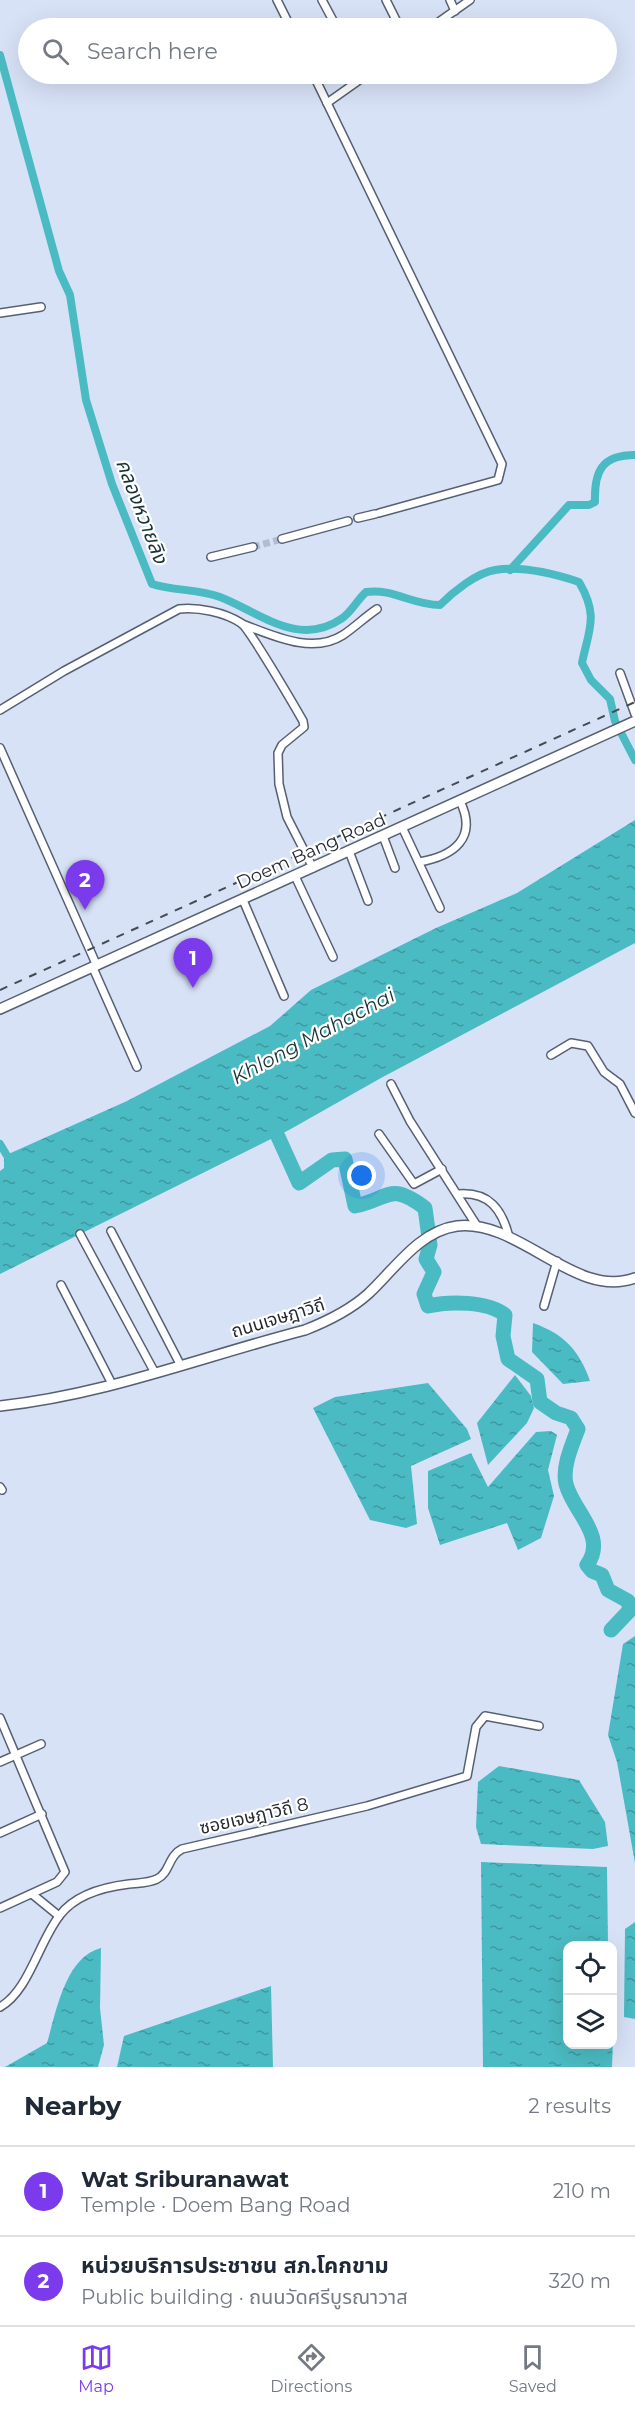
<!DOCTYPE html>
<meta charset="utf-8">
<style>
body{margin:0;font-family:Montserrat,"Noto Sans Thai",sans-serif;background:#f2f2f3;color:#1f2937}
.controls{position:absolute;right:18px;bottom:18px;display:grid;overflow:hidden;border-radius:12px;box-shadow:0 6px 24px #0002}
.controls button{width:54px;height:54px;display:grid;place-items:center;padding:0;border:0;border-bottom:2px solid #e0e1e3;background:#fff;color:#1f2937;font:30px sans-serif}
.you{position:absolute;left:362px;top:1176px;width:21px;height:21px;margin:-15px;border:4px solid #fff;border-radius:50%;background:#1a73e8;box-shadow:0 0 0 9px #1a73e833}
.badge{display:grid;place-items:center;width:39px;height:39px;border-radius:50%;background:#7c3aed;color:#fff;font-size:20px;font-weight:700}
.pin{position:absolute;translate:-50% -50px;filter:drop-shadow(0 2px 3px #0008)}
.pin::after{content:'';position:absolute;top:32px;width:21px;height:18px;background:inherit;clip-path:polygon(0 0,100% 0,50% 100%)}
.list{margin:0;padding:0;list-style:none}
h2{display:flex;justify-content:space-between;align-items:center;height:78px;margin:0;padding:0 24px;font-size:26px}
h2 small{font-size:20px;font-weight:400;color:#747a83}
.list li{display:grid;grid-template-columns:39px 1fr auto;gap:18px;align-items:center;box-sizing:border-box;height:90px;padding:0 24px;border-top:2px solid #e0e1e3}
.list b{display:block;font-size:22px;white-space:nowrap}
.list p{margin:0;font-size:20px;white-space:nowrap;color:#747a83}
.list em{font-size:20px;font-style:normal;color:#747a83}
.icon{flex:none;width:33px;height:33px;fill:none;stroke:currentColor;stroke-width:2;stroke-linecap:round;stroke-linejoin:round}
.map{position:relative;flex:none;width:635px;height:2067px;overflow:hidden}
.search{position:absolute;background:#fff;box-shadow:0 6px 24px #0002;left:18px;right:18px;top:18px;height:66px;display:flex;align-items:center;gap:15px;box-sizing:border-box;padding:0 21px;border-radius:33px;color:#747a83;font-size:22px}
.sheet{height:258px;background:#fff}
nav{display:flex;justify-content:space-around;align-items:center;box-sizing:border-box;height:84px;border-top:2px solid #e0e1e3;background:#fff;font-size:16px;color:#747a83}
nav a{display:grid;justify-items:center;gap:3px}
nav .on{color:#7c3aed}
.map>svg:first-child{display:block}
.water{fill:url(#water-ripples)}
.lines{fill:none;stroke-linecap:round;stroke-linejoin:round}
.canal{stroke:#4bbbc3;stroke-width:8}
.river{stroke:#4bbbc3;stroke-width:15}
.street-tunnel{stroke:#b4bdcf;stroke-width:7;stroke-dasharray:7 3.5;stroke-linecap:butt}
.street-casing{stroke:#576072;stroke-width:10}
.secondary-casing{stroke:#576072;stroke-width:12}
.street{stroke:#fff;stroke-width:7}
.secondary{stroke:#fff;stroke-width:9}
.rail{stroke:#454a53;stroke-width:2;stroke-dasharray:8 8;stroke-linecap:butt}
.labels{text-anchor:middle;stroke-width:4.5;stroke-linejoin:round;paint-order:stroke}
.street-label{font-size:18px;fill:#262a31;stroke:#fff}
.water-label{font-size:20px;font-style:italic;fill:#1a3335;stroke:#fff}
</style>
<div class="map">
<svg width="635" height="2067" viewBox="0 0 635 2067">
<defs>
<pattern id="water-ripples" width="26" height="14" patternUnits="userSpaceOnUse" patternTransform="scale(1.5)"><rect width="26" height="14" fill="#4bbbc3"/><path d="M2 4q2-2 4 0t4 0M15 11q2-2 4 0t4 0" fill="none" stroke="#3e989f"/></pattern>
</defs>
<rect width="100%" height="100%" fill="#d8e2f7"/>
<!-- water -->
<g class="water">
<polygon points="635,820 635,943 381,1078 289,1130 0,1274 0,1171 4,1168 4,1156 127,1101 270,1026 311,990 436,928 517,893"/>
<path d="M533,1323C564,1334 579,1350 590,1381L563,1384L532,1352Z"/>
<polygon points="515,1375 531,1396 534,1408 527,1423 488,1465 477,1423"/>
<polygon points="428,1383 467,1429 471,1439 411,1466 417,1524 406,1528 370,1520 313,1408 335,1397"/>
<polygon points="551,1431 557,1435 548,1470 554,1496 541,1538 518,1550 507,1523 440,1545 428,1508 428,1471 471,1453 488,1487 536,1432"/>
<polygon points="635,1636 635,1863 617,1762 608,1735 623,1644"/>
<polygon points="499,1766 579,1780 605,1822 608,1846 593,1849 481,1844 476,1827 478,1782"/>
<polygon points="481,1862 607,1867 608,1945 568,1946 568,2044 612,2044 613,2040 612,2067 483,2067"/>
<polygon points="635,1922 635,2019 624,2017 625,1929"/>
<path d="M101,1948L100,2008L104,2045L98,2067H5L47,2043C56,2013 65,1957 101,1948Z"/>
<polygon points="271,1986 273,2067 117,2067 124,2036"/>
</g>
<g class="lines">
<!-- canal -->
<g class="canal">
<path d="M0,55L59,271L70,295L86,400L112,484L152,584C174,591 199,589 220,597C259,612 298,648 341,619C351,613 357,600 366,592C393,588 412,605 440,605C453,592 476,573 495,570C521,566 555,574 579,582C599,616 589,629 582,663L591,680L610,699L615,721L635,760"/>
<path d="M510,570L569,505H589L595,502C594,471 602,455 635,455"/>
<polyline points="0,1144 12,1164"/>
</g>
<!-- river -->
<path class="river" d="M270,1119L299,1183L332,1160L345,1159L355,1206C390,1199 389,1181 425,1208L430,1245L426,1259L434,1272L424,1294L428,1306C449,1301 488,1301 505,1315L503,1336L508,1359L537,1379L540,1402L556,1413L571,1418L578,1429C572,1445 562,1467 566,1484C573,1512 608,1536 587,1565L592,1571L602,1575L608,1590L628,1601L630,1610L611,1630"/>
<!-- street-tunnel -->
<polyline class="street-tunnel" points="253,547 282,539"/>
<defs>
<g id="street">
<polyline points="277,0 291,28"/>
<polyline points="322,0 337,28"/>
<polyline points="386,0 400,28"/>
<polyline points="450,0 455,11"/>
<polyline points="430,28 470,0"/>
<polyline points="313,74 502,464 498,480 379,513"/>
<polyline points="327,103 368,74"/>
<polyline points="0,313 41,307"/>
<polyline points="358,518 375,514"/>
<polyline points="282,539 348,521"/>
<polyline points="211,557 253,547"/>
<path d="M242,624C272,635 312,655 343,635C355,627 365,617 377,609"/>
<polyline points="620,673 635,714"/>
<path d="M0,710L64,671L179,609C198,607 224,612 241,623C249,628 295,707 303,721L304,727L282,745L278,753L279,784L287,817L313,868"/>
<polyline points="0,748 97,966"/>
<polyline points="402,827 440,908"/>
<polyline points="383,836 395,868"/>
<polyline points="349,851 368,901"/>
<path d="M419,862C454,856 478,838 460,801"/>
<polyline points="295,876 333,957"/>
<polyline points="243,900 284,996"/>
<polyline points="93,968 137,1067"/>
<polyline points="551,1055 571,1043 588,1046 604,1072 620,1084 635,1113"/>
<polyline points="391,1084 410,1121 477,1226"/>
<polyline points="379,1134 414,1184 442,1169"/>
<path d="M459,1194C489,1192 502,1209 509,1237"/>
<polyline points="111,1231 181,1366"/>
<polyline points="80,1234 155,1373"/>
<polyline points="61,1285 112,1384"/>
<polyline points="544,1306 557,1261"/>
<polyline points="0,1487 2,1490"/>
<polyline points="0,1718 65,1872 57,1882 0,1908"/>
<polyline points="0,1762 41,1744"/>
<polyline points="0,1833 42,1814"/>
<polyline points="32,1894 59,1916"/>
<path d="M0,2007C29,1991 39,1941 60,1915C76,1894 104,1887 129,1884C138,1883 149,1883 157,1879C170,1873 168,1856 182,1849L367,1806L467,1776L476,1727L485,1716L539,1726"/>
</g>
<g id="secondary">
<polyline points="0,1009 635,721"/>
<path d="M0,1406C105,1395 204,1356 305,1330C328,1321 349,1311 368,1294C394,1270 419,1231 457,1226C520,1219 575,1300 635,1278"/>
</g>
</defs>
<!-- street casing -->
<use href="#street" class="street-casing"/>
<!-- secondary casing -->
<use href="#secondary" class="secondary-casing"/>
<!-- street -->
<use href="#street" class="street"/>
<!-- secondary -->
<use href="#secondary" class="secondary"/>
<!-- rail -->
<polyline class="rail" points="0,990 635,702"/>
</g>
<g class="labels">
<!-- street labels -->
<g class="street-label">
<text transform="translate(311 851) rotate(-24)" y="6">Doem Bang Road</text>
<text transform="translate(278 1318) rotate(-17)" y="6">ถนนเจษฎาวิถี</text>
<text transform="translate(254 1816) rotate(-13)" y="6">ซอยเจษฎาวิถี 8</text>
</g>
<!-- water labels -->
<g class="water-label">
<text transform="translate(142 511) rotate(69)" y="7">คลองหวายลิง</text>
<text transform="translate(313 1036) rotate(-28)" y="7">Khlong Mahachai</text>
</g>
</g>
</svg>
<div class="controls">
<button><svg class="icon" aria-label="locate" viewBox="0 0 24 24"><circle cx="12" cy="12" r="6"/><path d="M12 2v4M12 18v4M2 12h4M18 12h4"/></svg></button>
<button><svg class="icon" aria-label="layers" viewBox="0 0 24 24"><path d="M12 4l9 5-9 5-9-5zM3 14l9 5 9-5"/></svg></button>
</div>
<div class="you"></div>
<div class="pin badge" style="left:193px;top:988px">1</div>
<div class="pin badge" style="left:85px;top:910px">2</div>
<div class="search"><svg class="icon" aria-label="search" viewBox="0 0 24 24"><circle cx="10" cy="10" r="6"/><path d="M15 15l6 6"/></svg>Search here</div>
</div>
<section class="sheet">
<h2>Nearby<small>2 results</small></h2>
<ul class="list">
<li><span class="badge">1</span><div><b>Wat Sriburanawat</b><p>Temple · Doem Bang Road</p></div><em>210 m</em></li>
<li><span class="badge">2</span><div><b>หน่วยบริการประชาชน สภ.โคกขาม</b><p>Public building · ถนนวัดศรีบูรณาวาส</p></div><em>320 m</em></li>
</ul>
</section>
<nav>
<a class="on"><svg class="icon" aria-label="map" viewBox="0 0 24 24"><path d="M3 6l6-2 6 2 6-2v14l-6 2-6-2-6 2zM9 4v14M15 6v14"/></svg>Map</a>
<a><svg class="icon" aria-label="directions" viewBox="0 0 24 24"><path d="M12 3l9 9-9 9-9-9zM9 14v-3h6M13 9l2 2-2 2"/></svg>Directions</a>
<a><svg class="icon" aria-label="saved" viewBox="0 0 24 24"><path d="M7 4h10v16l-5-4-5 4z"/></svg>Saved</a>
</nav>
